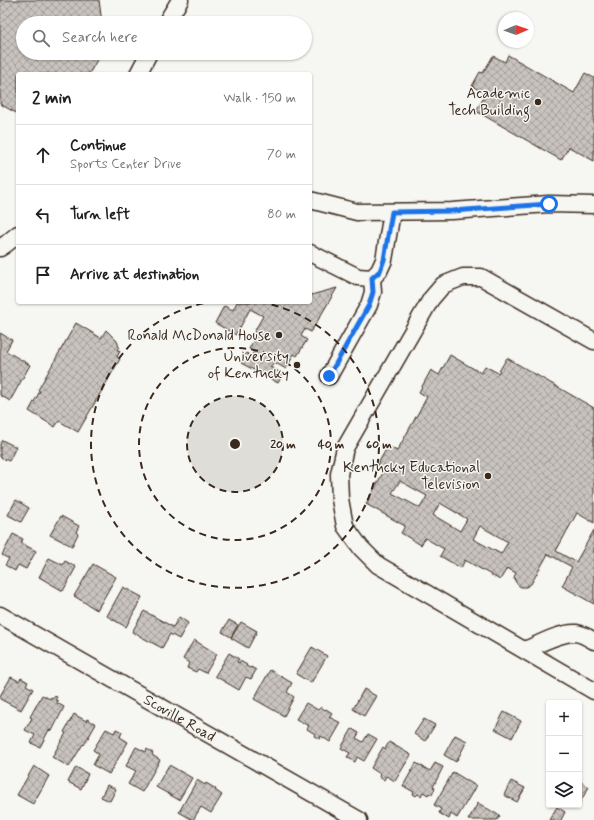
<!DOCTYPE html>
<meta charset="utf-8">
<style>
body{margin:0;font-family:Mynerve,sans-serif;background:#f2f2f2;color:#202124}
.controls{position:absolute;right:12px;bottom:12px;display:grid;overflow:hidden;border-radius:4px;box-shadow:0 1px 3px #0004}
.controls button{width:36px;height:36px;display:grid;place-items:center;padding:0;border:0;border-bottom:1px solid #e0e0e0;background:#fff;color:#202124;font:20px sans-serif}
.compass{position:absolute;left:498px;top:12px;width:36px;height:36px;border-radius:50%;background:#fff;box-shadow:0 1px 3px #0004;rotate:88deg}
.stop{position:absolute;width:12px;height:12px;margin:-9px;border:3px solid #1a73e8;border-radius:50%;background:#fff}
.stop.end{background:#1a73e8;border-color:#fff;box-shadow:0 1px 4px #0008}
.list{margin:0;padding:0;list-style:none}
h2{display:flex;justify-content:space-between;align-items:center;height:52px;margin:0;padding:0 16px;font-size:17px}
h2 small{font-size:13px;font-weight:400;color:#757577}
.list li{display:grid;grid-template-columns:26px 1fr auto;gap:12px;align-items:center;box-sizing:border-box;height:60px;padding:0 16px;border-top:1px solid #e0e0e0}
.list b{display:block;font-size:15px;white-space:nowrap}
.list p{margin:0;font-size:13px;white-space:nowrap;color:#757577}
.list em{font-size:13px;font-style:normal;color:#757577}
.icon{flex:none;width:22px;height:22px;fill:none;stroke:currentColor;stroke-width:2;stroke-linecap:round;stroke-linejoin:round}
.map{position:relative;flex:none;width:594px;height:820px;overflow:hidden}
.search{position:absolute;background:#fff;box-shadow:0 1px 3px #0004;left:16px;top:16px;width:296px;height:44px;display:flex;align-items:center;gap:10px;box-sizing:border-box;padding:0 14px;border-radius:22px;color:#757577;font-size:15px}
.panel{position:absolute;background:#fff;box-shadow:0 1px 3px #0004;left:16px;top:72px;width:296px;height:232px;border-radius:4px}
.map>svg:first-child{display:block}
.building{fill:url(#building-cross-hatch);stroke:#3b2a1e;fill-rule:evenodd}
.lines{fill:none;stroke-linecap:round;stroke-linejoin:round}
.minor-casing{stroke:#3b2a1e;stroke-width:19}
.minor{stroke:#f6f6f2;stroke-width:16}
.route{stroke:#1a73e8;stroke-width:5}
.ring{fill:none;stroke:#3b2a1e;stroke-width:2;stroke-dasharray:7 5}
.poi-dot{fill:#3b2a1e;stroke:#f6f6f2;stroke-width:1.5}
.labels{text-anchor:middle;stroke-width:3;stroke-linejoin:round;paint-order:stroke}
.poi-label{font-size:15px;fill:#3b2a1e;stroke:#f6f6f2;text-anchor:end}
.street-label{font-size:15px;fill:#3b2a1e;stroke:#f6f6f2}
.centre{fill:#3b2a1e;stroke:#f6f6f2;stroke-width:2}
.ring-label{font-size:12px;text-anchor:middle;font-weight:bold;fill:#3b2a1e;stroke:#f6f6f2;stroke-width:3;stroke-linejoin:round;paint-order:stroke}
</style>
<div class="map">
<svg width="594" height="820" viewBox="0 0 594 820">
<defs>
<pattern id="building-cross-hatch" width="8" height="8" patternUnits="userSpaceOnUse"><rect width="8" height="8" fill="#c8c3be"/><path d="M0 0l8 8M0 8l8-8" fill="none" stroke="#a49f9a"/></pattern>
</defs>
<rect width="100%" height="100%" fill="#f6f6f2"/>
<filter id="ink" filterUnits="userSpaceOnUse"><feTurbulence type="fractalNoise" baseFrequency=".025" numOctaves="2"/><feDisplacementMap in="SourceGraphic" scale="8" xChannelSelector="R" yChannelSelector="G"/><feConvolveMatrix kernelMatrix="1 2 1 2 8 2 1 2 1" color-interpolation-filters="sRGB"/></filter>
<g filter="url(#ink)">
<!-- building -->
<g class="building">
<polygon points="0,0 99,0 102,23 23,23 23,53 101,53 89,74 18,74 18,114 0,104"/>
<polygon points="508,55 574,93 585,73 594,78 594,161 569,147 561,160 476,111 486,94 472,86 480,72 483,73 493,56 505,62"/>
<polygon points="337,288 311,332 305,329 301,336 307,340 297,356 294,354 286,369 274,362 270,367 283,374 278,383 241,363 246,353 251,356 254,352 249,349 257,334 254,332 263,316 250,309 236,335 215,323 224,306 233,310 237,302 310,302 310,294 311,295"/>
<polygon points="76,323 101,338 106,330 117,341 119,347 117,350 120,351 117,357 120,359 78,432 59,421 55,427 29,411 40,391 38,390"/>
<polygon points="0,333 12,340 6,351 30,365 10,401 0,395"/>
<path d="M450,355L481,373L485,366L498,373L507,358L594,408V523L577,513L556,551L576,562L594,530V604L562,586L572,567L548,554L531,584L526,587H521L518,585L515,581L514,577L516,573L507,568L500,580L465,560L461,568L440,556L444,549L425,538L421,545L401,533L405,526L366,504L384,471L376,467L388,446L397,451L427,397L419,392L431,370L439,375ZM400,481L427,496L420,508L392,493ZM440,503L467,519L460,531L433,515ZM480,526L508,542L501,554L473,539Z"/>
<polygon points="2,440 16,447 9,461 0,457 0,444"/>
<polygon points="16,500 29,508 21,522 8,515"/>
<polygon points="61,516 79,526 76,532 78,534 72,546 50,535"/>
<polygon points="13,534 23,539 21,543 36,551 26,569 18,565 15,571 5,565 9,559 2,555"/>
<polygon points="49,558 63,565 65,561 76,567 63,591 39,577"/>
<polygon points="93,564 116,577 97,610 74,596"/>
<polygon points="123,587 142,597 126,627 107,616"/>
<polygon points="144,611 173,627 179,617 188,623 179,639 170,634 162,648 132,632"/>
<polygon points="229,620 238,625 231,637 222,632"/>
<polygon points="241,622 257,631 248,648 231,638"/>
<polygon points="194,640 217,654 206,673 198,669 196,672 187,668 189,663 183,659"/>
<polygon points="312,647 327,656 311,683 296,674"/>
<polygon points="229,653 239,659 237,662 239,663 240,661 247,665 246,666 250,668 251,667 256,670 251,679 246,677 239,690 215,676"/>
<polygon points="270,670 292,683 287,692 294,697 284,716 254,699"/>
<polygon points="11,677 19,681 21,678 28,682 26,685 33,689 21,710 0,699 0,696"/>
<polygon points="364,689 376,696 364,716 353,709"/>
<polygon points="42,695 50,699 51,697 53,698 54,696 57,697 55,700 58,701 57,703 64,707 52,731 49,730 40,747 31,743 35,735 25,730 32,718 30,717"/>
<polygon points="306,703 318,710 321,707 325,710 326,709 332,713 329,717 341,723 330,742 321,736 320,739 314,736 315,734 307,729 309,726 296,719"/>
<polygon points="504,712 521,721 512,738 495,729"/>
<polygon points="74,714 86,721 87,719 96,724 84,745 83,744 69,767 52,757 66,733 64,732"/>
<polygon points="424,719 435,725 425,741 414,734"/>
<polygon points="106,729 114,733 116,729 122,732 120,737 128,742 109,774 93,765 99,754 93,750"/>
<polygon points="352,729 359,733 356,738 363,742 368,734 377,739 364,761 357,757 355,762 347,757 350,753 341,748"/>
<polygon points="455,735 467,741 456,762 444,755"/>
<polygon points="389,742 411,755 395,781 386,776 384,780 379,777 380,774 371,768 383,747 385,749"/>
<polygon points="136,747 146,752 147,749 153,753 152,755 160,760 142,792 128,784 136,771 126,766"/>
<polygon points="416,763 430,771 435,763 443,767 433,787 435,788 432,795 429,793 428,795 423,792 421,796 418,794 416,796 413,794 414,792 403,786"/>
<polygon points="169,765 192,778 179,800 156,787"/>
<polygon points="34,766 49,776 33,804 17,795"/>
<polygon points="76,767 88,774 81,789 68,782"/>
<polygon points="453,772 476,786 457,818 451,814 449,819 439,813 441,809 434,805"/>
<polygon points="197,780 205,785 206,783 216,789 215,790 222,795 211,813 201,807 193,820 179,812"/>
<polygon points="511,781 525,788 517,802 504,795"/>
<polygon points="579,781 589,787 580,802 579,801"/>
<polygon points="107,785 116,789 110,801 101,797"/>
<polygon points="478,803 500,816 497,820 468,820"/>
<polygon points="557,807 565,812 561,820 549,820"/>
</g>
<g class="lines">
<defs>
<g id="minor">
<polyline points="166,23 180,0"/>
<polyline points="138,74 149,53"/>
<polyline points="310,200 357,212 452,211 549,204 594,205"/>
<polyline points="0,248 6,244 18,234"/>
<polyline points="310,253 358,277 372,278 379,271 384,260 392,212"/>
<polyline points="594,341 481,277 463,277 443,285 431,299 345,448 339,474 340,499 345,526 361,548 378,565 594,691"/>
<polyline points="329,376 369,305 373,292 372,278"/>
<path id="s1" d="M0,615L359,820"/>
<path d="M525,650C539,644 561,632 576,633C583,634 589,638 594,641"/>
</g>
</defs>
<!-- minor casing -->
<use href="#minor" class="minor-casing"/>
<!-- minor -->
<use href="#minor" class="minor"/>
</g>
</g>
<g class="lines" filter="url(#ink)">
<!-- route -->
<polyline class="route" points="329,376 369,305 373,292 372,278 380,271 384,260 392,212 452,211 549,204"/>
</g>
<!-- distance rings -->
<circle cx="235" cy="444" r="48" fill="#3b2a1e" fill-opacity=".12"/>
<g class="ring">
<circle cx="235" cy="444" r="48"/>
<circle cx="235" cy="444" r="96"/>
<path d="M260 302A144 144 0 1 1 210 302"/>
</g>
<!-- markers -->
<g class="poi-dot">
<circle cx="538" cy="102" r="4"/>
<circle cx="279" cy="335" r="4"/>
<circle cx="297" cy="365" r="4"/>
<circle cx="488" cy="476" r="4"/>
</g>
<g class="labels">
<!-- poi labels -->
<g class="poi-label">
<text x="530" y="98">Academic<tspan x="530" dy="17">Tech Building</tspan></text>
<text x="271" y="340">Ronald McDonald House</text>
<text x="289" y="361">University<tspan x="289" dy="17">of Kentucky</tspan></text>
<text x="480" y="472">Kentucky Educational<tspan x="480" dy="17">Television</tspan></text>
</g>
<!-- street labels -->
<g class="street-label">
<text dy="5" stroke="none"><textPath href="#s1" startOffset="207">Scoville Road</textPath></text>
</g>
</g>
<circle cx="235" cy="444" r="6" class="centre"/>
<g class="ring-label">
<text x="283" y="448">20 m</text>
<text x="331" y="448">40 m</text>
<text x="379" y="448">60 m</text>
</g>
</svg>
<div class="controls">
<button>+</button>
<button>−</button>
<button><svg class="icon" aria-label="layers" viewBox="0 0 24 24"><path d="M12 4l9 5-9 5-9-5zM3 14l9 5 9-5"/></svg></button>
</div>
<svg class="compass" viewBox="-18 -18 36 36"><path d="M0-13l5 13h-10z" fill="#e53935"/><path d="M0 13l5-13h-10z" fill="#757577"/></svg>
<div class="stop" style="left:549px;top:204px"></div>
<div class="stop end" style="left:329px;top:376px"></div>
<div class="search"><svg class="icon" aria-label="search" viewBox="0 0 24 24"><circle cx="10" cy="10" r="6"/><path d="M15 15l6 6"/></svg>Search here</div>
<section class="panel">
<h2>2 min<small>Walk · 150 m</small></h2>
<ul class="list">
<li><svg class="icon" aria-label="ahead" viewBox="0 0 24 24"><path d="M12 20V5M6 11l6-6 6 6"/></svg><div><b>Continue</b><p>Sports Center Drive</p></div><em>70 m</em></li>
<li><svg class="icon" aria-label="left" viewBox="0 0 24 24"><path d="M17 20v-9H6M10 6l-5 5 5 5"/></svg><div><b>Turn left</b></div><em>80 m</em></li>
<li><svg class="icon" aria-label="arrive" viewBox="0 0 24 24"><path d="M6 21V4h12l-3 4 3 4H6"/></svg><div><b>Arrive at destination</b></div></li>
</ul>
</section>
</div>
